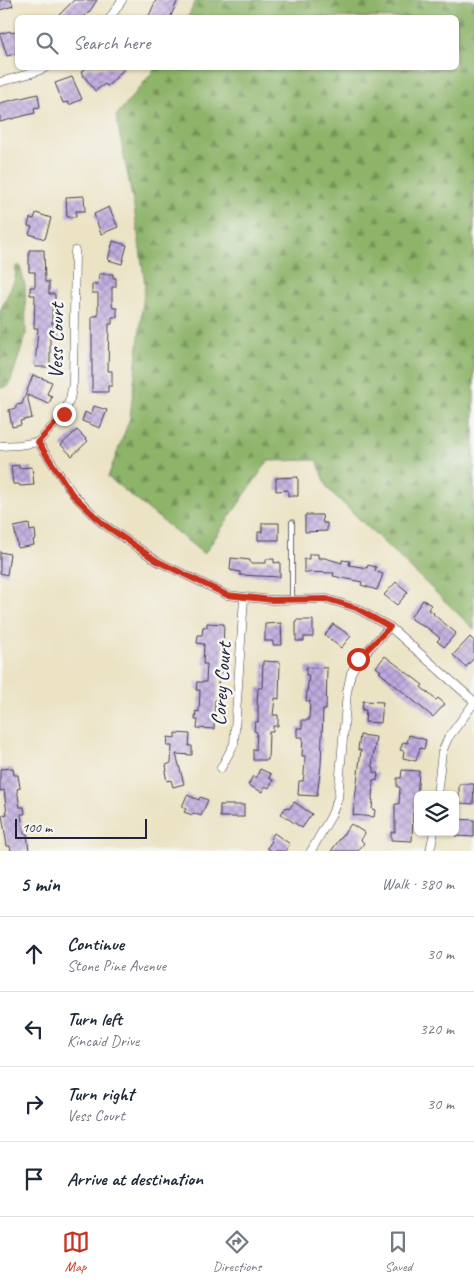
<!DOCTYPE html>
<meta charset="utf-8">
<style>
body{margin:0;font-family:Caveat,sans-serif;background:#f6f6f7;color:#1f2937}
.controls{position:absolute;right:15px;bottom:15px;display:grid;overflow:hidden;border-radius:8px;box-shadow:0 1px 4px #0004}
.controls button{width:45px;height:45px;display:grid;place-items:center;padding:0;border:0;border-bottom:1px solid #e0e1e3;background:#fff;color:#1f2937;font:25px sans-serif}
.scale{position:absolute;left:15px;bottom:12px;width:132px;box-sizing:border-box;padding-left:5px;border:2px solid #22223b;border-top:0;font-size:14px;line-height:18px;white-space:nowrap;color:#22223b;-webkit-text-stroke:4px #f6f6f2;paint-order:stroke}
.stop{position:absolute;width:15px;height:15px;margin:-11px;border:4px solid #c8321e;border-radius:50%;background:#fff}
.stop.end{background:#c8321e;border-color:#fff;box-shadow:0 1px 5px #0008}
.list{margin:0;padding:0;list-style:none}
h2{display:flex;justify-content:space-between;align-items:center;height:65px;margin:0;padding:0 20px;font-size:21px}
h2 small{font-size:16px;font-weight:400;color:#747a83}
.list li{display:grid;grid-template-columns:32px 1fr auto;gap:15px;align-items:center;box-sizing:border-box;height:75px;padding:0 20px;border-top:1px solid #e0e1e3}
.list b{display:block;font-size:19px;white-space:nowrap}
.list p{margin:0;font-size:16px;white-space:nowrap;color:#747a83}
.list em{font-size:16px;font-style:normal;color:#747a83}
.icon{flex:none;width:28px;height:28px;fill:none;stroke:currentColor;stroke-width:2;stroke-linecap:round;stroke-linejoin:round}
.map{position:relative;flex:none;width:474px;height:851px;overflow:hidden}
.search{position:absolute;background:#fff;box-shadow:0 1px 4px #0004;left:15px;right:15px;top:15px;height:55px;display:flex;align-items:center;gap:12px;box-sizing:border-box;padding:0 18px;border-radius:8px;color:#747a83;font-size:19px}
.sheet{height:365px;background:#fff}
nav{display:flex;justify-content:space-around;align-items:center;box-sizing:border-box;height:70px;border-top:1px solid #e0e1e3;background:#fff;font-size:14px;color:#747a83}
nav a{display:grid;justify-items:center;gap:2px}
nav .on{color:#c8321e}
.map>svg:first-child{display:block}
.forest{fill:url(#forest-firs);stroke:#586b52}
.building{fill:url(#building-cross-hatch)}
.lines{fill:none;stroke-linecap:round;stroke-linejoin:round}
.service-casing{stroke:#403f50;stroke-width:5.5}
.minor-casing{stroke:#403f50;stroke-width:9}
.service{stroke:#fff;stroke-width:4}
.minor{stroke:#fff;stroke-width:8}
.route{stroke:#c8321e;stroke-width:6}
.labels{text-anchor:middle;stroke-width:5;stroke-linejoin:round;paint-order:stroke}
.street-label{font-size:21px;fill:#22223b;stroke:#f6f6f2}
</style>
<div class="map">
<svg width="474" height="851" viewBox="0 0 474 851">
<defs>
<pattern id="forest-firs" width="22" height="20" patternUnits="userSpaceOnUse" patternTransform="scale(1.25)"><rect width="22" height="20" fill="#8db469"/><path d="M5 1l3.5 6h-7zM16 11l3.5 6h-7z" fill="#739258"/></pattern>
<pattern id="building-cross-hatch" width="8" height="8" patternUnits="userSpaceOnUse" patternTransform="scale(1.25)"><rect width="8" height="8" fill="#bfaade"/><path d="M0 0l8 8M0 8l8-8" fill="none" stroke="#9b8ab5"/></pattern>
</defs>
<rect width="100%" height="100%" fill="#f6f6f2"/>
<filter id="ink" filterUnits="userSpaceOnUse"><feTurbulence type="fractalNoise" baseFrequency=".02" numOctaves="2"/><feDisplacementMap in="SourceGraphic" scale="10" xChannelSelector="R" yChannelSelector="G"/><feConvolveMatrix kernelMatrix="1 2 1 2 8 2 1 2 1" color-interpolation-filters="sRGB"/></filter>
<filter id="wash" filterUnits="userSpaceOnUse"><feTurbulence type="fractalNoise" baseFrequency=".0096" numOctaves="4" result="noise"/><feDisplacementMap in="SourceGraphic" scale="20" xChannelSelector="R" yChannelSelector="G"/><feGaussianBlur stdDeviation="1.12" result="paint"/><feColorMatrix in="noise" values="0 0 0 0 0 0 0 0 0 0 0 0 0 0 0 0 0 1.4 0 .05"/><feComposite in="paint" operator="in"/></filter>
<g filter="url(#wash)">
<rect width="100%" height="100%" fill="#ece3c5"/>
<!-- forest -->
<g class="forest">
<polygon points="196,0 474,0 474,629 328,489 317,460 268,461 204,554 108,477 130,418 145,284 134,207 116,116 156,68 456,68 456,18 188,17"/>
<polygon points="16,266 20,266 25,286 26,335 9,386 0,388 0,311 15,279"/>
</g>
<g id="blocks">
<!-- building -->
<g class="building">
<polygon points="0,0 11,0 13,6 0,10"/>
<polygon points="74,0 97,0 90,11 83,18 56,18"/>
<polygon points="156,0 178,0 170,18 148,18"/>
<polygon points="10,31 11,33 18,31 18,53 7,56 0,34"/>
<polygon points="87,68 125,68 110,84 107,86 105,84 95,91 81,72"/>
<polygon points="72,77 82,99 69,105 68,102 63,103 55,83"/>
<polygon points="38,94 40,107 34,108 35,113 0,122 0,103"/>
<polygon points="84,196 85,211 76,211 76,217 67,217 66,197"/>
<polygon points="109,207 118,227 101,234 94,214"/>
<polygon points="36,213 51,218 45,239 29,234 32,227 28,226 30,218 34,219"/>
<polygon points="113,241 127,245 122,264 108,260"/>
<polygon points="29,250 44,250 45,282 49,282 49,294 55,294 55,303 52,303 52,324 55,324 55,335 50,335 50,367 35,367 38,328 34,328 35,295 30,295 30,287 35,287 35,272 29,272"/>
<polygon points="99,274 113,274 113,278 116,278 116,287 112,287 112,303 113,308 117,308 117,317 112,317 112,324 109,324 108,371 112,371 112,386 108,386 108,392 92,392 92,316 98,316 98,293 92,293 92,284 98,284"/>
<polygon points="33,375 52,382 47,394 52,396 49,404 27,395 32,418 20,421 21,425 12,427 9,410 16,408 16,405 22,404"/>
<polygon points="94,406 107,410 100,428 82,421 85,412 91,415"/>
<polygon points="77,430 88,441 72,456 61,445"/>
<polygon points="19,465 19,468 32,467 34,485 20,486 19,484 13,484 11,466"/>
<polygon points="298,477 298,496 288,496 288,490 276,491 276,478"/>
<polygon points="305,515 322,515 323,523 327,523 327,531 305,532"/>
<polygon points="262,523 279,523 279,540 258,540 258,532 262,532"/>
<polygon points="29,524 30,531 35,530 36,539 33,540 34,545 18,548 14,527"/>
<polygon points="0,552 10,554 7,575 0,573"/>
<polygon points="309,554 318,554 318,558 325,558 342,563 342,560 350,561 349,565 367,568 368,565 376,567 375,571 383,574 377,590 361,585 362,582 333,576 334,573 304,572 304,559 309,559"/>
<polygon points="231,558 250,560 250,563 266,563 266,559 274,559 274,563 280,562 280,577 240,575 240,572 230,570"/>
<polygon points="396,582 408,592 397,605 384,595"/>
<polygon points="423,600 431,605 428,609 434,613 433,614 456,633 444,647 437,641 440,638 425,626 424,627 410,618"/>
<polygon points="296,620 313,620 313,637 304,637 304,641 296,641"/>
<polygon points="207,623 224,624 222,673 219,673 217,700 215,700 214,729 197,728 198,720 195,720 196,711 199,712 200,690 196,690 197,682 206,682 207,664 203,664 204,644 197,643 198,635 202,635 203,627 207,627"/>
<polygon points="281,623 282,645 273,645 273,641 265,641 265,624"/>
<polygon points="333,624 351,636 341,648 325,635"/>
<polygon points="470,637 474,641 474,658 466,667 453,655"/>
<polygon points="385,656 423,685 421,687 436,700 438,698 445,704 433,717 379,672 381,671 376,667"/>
<polygon points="263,661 280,662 279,699 275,698 273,715 278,715 278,726 273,726 273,732 269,732 268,760 253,760 253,749 256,750 257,732 254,731 255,722 258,722 258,705 257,705 258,688 262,688"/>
<polygon points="306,667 327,668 326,710 323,710 321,765 317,796 298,795 299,781 303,781 304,775 305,756 302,756 303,737 297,737 297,728 302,728 302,720 309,720 310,701 306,701 309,675 306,675"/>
<polygon points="363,701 383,702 381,723 365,722 366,710 362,710"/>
<polygon points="175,733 190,734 189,746 192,746 192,755 176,754 184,784 173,787 171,780 167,781 165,772 167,771 166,765 171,763 172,746 167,746 168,737 175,738"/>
<polygon points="360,735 376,737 372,766 374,767 374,773 378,773 377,781 373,780 372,800 373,800 372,809 375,810 374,817 353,815 361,750 358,750"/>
<polygon points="409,735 426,740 424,749 420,748 416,761 403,758 404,751 400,750 403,742 407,743"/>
<polygon points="13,768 14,775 18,775 20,788 17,789 20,807 24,807 25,814 21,814 24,834 27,834 29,851 11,851 10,846 7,846 2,815 7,814 4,790 0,791 0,769"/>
<polygon points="260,769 271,774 269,778 273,780 269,788 265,786 262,792 248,785 253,776 256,778"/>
<polygon points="402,770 419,771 416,813 413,813 412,841 391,840 391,832 395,832 395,804 399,804 400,787 397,787 397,778 401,778"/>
<polygon points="459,784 474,784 473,804 459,803"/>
<polygon points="187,795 199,800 200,797 208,800 201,816 193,813 192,815 184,812 186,809 182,807"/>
<polygon points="294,802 312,814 302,828 281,814 286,807 289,809"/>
<rect x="220" y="805" width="24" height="12"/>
<polygon points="455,819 474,820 474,837 455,836"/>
<polygon points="351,824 365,833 361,840 364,843 358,851 331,851"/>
<polygon points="274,833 290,844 285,851 272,851 267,848 272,841 270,839"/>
</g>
</g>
</g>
<g filter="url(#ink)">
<use href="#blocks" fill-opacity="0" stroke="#403f50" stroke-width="1"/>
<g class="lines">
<defs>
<polyline id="service" points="292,600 292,522"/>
<g id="minor">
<polyline points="110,18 122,0"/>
<polyline points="0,82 32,73 45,68"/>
<polyline points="38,442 73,494 102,523 157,561 227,595 272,600 327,599 356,608 390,627 474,701"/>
<polyline points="0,446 19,445 38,442 64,414 70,399 73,383 75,251"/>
<polyline points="221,768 234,744 244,598"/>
<polyline points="437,795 442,752 448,738 474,703"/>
<polyline points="311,851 331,816 338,798 347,692 351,673 359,659 390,627"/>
<polyline points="430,851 434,832"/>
</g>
</defs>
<!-- service casing -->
<use href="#service" class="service-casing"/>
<!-- minor casing -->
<use href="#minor" class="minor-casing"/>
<!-- service -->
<use href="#service" class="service"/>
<!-- minor -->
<use href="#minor" class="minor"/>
</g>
</g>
<g class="lines" filter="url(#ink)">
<!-- route -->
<polyline class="route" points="64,414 38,442 72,494 102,523 157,561 227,595 272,600 327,599 356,608 390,627 358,659"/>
</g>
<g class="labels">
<!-- street labels -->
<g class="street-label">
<text transform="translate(56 341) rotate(-89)" y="7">Vess Court</text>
<text transform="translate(221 684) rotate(-86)" y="7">Corey Court</text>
</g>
</g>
</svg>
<div class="controls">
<button><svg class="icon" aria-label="layers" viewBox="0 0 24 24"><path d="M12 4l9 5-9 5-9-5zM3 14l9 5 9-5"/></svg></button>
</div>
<div class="scale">100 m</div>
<div class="stop" style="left:358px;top:659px"></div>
<div class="stop end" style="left:64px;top:414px"></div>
<div class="search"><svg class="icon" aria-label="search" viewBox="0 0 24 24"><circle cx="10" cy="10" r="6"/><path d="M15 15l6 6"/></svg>Search here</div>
</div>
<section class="sheet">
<h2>5 min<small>Walk · 380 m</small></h2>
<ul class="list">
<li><svg class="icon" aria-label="ahead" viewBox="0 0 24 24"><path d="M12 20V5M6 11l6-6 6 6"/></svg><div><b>Continue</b><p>Stone Pine Avenue</p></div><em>30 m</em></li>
<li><svg class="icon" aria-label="left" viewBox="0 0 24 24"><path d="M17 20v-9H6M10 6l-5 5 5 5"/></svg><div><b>Turn left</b><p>Kincaid Drive</p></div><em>320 m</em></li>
<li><svg class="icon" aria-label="right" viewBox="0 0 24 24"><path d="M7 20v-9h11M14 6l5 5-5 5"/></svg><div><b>Turn right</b><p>Vess Court</p></div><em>30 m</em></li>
<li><svg class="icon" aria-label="arrive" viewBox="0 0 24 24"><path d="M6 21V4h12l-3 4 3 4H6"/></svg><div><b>Arrive at destination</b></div></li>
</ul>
</section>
<nav>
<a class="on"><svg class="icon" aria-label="map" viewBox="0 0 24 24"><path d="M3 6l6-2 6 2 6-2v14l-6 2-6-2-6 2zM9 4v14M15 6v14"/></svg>Map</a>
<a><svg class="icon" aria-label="directions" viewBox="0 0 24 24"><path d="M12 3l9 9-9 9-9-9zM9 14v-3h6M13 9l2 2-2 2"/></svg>Directions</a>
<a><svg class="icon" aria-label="saved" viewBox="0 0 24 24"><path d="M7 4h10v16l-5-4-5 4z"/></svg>Saved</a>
</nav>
